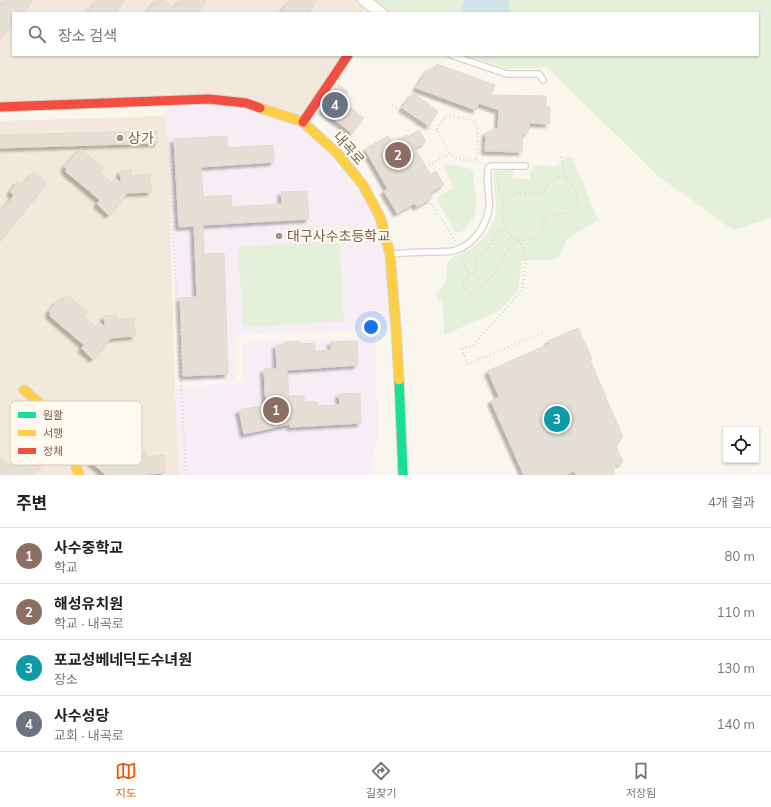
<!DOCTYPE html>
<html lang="ko">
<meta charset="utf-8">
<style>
body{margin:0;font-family:Mulish,"Noto Sans KR",sans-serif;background:#f6f6f6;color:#202124}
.controls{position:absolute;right:12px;bottom:12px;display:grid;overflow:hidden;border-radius:0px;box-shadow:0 1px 3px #0004}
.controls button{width:36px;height:36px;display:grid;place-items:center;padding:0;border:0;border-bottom:1px solid #e0e0e0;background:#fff;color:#202124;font:20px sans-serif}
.you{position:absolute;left:371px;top:327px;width:14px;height:14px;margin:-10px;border:3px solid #fff;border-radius:50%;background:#1a73e8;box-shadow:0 0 0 6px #1a73e833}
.badge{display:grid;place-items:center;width:26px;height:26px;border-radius:50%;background:#ea580c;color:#fff;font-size:13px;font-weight:700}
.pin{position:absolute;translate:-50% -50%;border:2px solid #fff;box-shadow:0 1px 4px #0006}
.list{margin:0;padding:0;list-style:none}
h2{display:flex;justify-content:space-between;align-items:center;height:52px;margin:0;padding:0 16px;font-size:17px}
h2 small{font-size:13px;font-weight:400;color:#757577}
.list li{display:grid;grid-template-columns:26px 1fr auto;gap:12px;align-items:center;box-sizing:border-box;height:56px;padding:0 16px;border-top:1px solid #e0e0e0}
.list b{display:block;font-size:15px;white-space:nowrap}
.list p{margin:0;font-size:13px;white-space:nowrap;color:#757577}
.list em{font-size:13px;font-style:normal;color:#757577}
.icon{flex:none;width:22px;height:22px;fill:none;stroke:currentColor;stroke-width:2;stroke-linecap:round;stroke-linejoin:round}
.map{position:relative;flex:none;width:771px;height:475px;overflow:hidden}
.search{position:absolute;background:#fff;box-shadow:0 1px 3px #0004;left:12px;right:12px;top:12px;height:44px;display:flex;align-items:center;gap:10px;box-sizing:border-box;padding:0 14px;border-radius:0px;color:#757577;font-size:15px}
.sheet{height:276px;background:#fff}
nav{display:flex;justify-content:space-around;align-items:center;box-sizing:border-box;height:56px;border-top:1px solid #e0e0e0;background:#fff;font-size:11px;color:#757577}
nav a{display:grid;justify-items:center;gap:2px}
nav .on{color:#ea580c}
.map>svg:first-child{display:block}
.residential{fill:#f2e9dc}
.education{fill:#f6edf5}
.green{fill:#e4f0d9}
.water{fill:#cfe5e9}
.building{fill:#e6dfd5;stroke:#e2d9d0;filter:url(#shadow)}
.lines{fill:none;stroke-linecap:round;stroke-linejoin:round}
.lane-casing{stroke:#d8d3cc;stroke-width:8}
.street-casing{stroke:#d8d3cc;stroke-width:13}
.fast-casing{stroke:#d9d3cb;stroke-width:11}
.slow-casing{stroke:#d9d3cb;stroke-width:11}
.jam-casing{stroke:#d9d3cb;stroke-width:11}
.path{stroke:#dbd5ce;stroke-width:2;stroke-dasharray:1 3;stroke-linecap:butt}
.lane{stroke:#fefefc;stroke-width:5.5}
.street{stroke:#fefefc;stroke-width:11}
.fast{stroke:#16e098;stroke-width:9}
.slow{stroke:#ffcf43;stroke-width:9}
.jam{stroke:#f24e42;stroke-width:9}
.poi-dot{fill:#a59485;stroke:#fffaf0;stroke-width:1.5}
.labels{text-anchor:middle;stroke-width:4;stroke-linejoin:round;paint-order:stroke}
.poi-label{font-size:14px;fill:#785f4c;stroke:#fffaf0;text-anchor:start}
.street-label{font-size:14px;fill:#785f4c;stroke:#fffaf0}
.key{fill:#fffaf0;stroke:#d6ccbf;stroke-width:1}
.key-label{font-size:11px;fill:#785f4c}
</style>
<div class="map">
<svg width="771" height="475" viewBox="0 0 771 475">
<defs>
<filter id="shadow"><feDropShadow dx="-3.5" dy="3.5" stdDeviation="1" flood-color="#0004"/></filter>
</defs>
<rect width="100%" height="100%" fill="#f9f6ee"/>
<!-- residential -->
<g class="residential">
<polygon points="0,0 364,0 381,13 13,13 13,55 348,55 303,122 246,103 0,108"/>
<polygon points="165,116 168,138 175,387 179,475 0,475 0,121"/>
</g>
<!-- education -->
<g class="education">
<polygon points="209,99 303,122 380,217 396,328 235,335 236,380 179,382 168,139 165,116 166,100"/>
<polygon points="375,337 378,434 371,470 371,475 179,475 175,387 243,383 242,343"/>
</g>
<!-- green -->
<g class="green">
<polygon points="364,0 771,0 771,218 733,230 658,176 547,67 508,69 466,55 758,55 758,13 381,13"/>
<path d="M566,157H572L598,220L567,239L558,259L522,261L518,290L499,311L444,335L443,300H439L435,295C438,289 445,286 446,281C448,274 445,266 450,260C455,255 463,253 469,250C483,241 497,224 496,207C496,196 494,184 493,173L495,171L510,170L513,172V179H530V172L535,165L555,166L559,164Z"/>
<path d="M448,164L471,169L473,173C474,182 478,206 475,214C474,218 471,221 468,225C465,229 462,233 456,233L437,200L440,195L452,189L453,186L443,166Z"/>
<polygon points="339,241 344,321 243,327 238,247"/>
</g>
<!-- water -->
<polygon class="water" points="465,0 508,0 510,13 461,13 462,6"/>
<!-- building -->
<g class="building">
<polygon points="5,0 33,0 22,13 13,13 13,23 0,38 0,6"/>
<polygon points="99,0 125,0 113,13 87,13"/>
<polygon points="157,0 164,0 174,9 181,0 207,0 196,13 146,13"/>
<polygon points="291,0 317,0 306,13 280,13"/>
<polygon points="437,64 495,85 491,95 546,96 546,107 550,107 549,124 529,123 528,133 523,133 522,152 485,151 486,132 493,132 493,129 498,129 499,110 479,103 476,110 416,88 429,68 435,70"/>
<polygon points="339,85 348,92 341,101 364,118 352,133 322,110"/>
<polygon points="413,93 438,111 429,126 402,108"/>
<polygon points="419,130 426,142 415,148 430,174 436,171 444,185 429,193 432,198 417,207 415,203 397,213 384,191 388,189 365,149 388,136 392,143 407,135 408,137"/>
<polygon points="157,131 158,143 0,148 0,135"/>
<polygon points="227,136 228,148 273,145 274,162 201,167 203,197 231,195 232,207 282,204 281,192 307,191 309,219 203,225 204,254 224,253 228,374 183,376 180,298 197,297 194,226 179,227 174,139"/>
<polygon points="80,149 104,168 100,173 112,183 116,179 121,183 120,171 131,170 132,176 150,174 151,192 127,193 109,215 97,204 100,200 65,171 67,169 64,167"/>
<polygon points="34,172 47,182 0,240 0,205 4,208 14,195 10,192 18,181 23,185"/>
<polygon points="67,295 88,312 84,317 96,327 100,323 105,327 104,316 116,315 116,320 134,318 135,336 111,338 93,359 81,348 84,345 49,315 51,314 49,311 58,300 61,302"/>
<polygon points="578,328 592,359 590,360 623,437 616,446 623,462 616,465 613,475 576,475 574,471 565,475 524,475 491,401 499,397 488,371 549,344 548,341"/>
<polygon points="299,341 300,344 314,343 315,351 331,350 331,342 357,341 358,365 287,370 289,396 304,396 304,402 317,402 317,406 340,405 339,394 360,393 361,423 290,427 290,424 244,434 239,410 266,405 264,369 277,369 276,345 285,345 285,342"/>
<polygon points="48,431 54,436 58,444 33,475 0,475 0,457 10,465 12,463 17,467 27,454 23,450 31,440 37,444"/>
<polygon points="97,431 118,449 114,454 126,464 130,460 135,463 134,452 146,451 146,457 164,455 165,473 147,474 149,475 106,475 82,454 79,447 88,437 90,439"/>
</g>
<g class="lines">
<defs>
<g id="lane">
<polyline points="451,55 507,74 539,74 543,80"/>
<path d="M391,254C403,253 415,252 428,252C436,252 445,252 453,251C472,246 486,228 489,208C490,195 486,182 488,168L491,166H525"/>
</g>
<polyline id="street" points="364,0 381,13"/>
<polyline id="fast" points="399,380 403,475"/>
<g id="slow">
<polyline points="260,108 303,122 337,153 363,185 380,217 390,254 396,328 399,380"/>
<path d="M24,390C37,401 50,411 59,426C68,441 73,458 79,475"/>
</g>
<g id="jam">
<polyline points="0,107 209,99 246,103 260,108"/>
<polyline points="303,122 348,55"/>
</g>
</defs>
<!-- lane casing -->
<use href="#lane" class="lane-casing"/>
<!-- street casing -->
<use href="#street" class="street-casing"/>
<!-- fast casing -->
<use href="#fast" class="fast-casing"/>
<!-- slow casing -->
<use href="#slow" class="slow-casing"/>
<!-- jam casing -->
<use href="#jam" class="jam-casing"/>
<!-- path -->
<g class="path">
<polyline points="392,105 430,129 438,132"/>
<polyline points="168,138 186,475"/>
<polyline points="561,157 566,178"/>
<path d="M476,159L470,161L459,159L450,154L439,134L437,129L441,122L446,116C453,116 469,118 474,122C480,126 478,152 476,159L482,164"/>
<polyline points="498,174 499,190 503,196 503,204"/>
<polyline points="411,175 450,154"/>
<path d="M559,177L566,178L573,186L577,195L578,203L574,210L565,213L554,214L547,216L543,222V230L540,236L532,239L519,241L514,239L505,228L502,215L503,204L511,197L517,193L540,194L543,193C547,184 549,180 559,177Z"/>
<polyline points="429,200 456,242"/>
<path d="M462,256L469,275C463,282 462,283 466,292C477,294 477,290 483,283C486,280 490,278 493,275C504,263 502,249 519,241L523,248L525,259V268L522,290L473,345L462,349L468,364L542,333"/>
<path d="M469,275C477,271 476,268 476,259L487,250L492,243L494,235L505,228"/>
</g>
<!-- lane -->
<use href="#lane" class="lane"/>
<!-- street -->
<use href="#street" class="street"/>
<!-- fast -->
<use href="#fast" class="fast"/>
<!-- slow -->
<use href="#slow" class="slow"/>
<!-- jam -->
<use href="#jam" class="jam"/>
</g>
<!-- markers -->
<g class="poi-dot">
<circle cx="120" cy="138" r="4"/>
<circle cx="279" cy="236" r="4"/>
</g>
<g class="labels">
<!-- poi labels -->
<g class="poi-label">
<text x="128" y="143">상가</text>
<text x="287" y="241">대구사수초등학교</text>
</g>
<!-- street labels -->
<g class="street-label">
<text transform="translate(349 148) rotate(48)" y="5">내곡로</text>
</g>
</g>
<!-- legend -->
<rect x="10" y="401" width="132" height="64" rx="6" class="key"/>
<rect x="18" y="412" width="18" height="6" fill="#16e098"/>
<rect x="18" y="430" width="18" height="6" fill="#ffcf43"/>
<rect x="18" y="448" width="18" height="6" fill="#f24e42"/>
<g class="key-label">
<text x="43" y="419">원활</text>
<text x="43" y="437">서행</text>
<text x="43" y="455">정체</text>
</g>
</svg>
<div class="controls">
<button><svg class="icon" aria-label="locate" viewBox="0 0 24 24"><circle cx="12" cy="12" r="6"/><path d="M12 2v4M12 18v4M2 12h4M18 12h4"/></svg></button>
</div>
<div class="you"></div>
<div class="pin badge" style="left:276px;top:410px;background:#8d6e63">1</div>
<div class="pin badge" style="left:398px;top:155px;background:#8d6e63">2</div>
<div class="pin badge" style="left:557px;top:419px;background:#0f9aa8">3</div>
<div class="pin badge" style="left:335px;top:105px;background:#6b7280">4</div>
<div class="search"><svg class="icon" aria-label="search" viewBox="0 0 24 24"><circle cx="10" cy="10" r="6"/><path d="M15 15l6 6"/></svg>장소 검색</div>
</div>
<section class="sheet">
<h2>주변<small>4개 결과</small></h2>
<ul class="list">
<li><span class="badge" style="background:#8d6e63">1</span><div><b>사수중학교</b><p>학교</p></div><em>80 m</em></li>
<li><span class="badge" style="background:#8d6e63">2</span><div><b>해성유치원</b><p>학교 · 내곡로</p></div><em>110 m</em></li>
<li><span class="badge" style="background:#0f9aa8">3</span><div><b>포교성베네딕도수녀원</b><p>장소</p></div><em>130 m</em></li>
<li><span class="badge" style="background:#6b7280">4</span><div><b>사수성당</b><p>교회 · 내곡로</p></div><em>140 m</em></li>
</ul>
</section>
<nav>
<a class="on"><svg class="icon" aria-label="map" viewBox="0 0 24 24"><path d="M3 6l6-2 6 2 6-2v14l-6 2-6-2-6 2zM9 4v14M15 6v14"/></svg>지도</a>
<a><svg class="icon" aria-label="directions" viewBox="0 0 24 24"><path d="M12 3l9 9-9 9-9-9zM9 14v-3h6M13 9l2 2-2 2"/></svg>길찾기</a>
<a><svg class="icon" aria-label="saved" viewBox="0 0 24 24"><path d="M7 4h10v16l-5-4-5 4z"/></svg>저장됨</a>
</nav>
